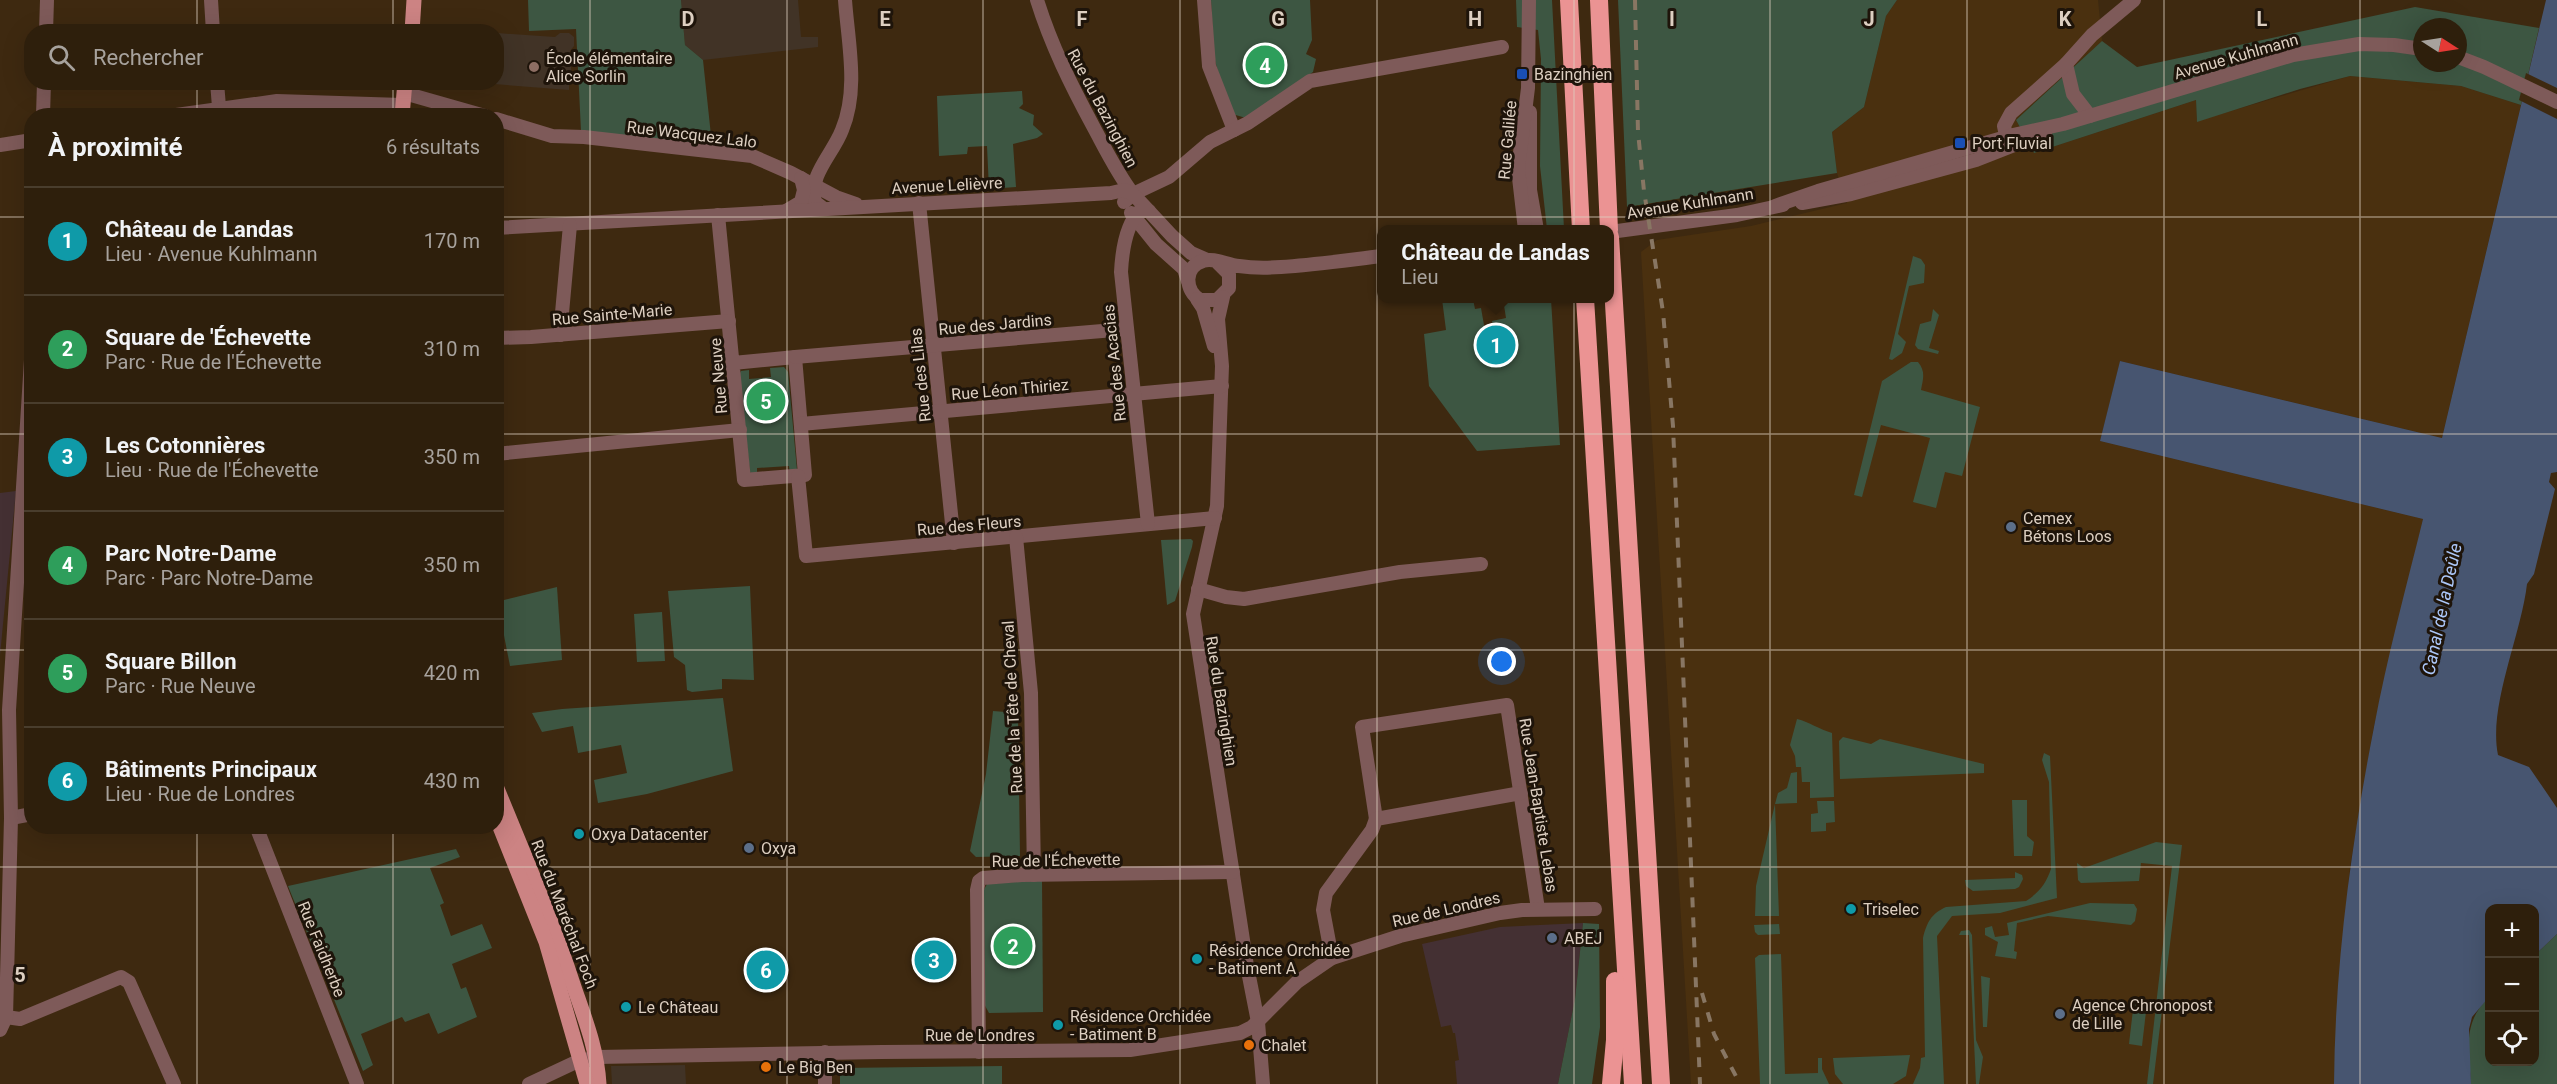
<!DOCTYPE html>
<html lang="fr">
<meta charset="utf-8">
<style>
body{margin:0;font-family:Roboto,sans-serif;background:#362715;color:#f1f3f6}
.controls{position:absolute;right:18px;bottom:18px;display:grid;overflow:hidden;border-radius:12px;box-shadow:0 6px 24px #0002}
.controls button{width:54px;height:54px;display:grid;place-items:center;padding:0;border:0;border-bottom:2px solid #493d2d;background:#2e1f0c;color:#f1f3f6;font:30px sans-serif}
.compass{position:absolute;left:2413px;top:18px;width:54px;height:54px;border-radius:50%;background:#2e1f0c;box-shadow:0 6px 24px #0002;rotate:102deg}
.you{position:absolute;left:1502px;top:662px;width:21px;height:21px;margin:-15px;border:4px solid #fff;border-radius:50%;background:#1a73e8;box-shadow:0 0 0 9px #1a73e833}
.badge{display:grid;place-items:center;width:39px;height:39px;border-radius:50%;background:#db2777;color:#fff;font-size:20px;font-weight:700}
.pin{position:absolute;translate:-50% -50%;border:3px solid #fff;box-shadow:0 2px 6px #0006}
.popup{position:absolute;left:1377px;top:225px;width:237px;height:78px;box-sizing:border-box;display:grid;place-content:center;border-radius:12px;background:#2e1f0c;filter:drop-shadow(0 2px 4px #0005);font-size:20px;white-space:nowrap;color:#a7a29d}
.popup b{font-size:22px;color:#f1f3f6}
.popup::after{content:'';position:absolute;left:50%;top:100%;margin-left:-12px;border:12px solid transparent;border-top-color:#2e1f0c}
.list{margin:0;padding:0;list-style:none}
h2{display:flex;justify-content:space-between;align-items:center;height:78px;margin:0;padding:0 24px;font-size:26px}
h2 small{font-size:20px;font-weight:400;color:#a7a29d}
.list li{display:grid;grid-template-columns:39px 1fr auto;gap:18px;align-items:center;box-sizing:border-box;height:108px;padding:0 24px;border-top:2px solid #493d2d}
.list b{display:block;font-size:22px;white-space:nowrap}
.list p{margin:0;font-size:20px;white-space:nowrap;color:#a7a29d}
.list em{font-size:20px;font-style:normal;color:#a7a29d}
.icon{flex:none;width:33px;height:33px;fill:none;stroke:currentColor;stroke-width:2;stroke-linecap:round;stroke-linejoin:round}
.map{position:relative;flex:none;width:2557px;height:1084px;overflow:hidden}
.search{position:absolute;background:#2e1f0c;box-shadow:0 6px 24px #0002;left:24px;top:24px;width:480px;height:66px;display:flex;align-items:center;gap:15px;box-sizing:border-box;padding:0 21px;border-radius:24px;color:#a7a29d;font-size:22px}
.panel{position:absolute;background:#2e1f0c;box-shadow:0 6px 24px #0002;left:24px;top:108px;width:480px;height:726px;border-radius:24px}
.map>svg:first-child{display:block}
.commercial{fill:#443033}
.built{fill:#4a300f}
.education{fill:#413326}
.green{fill:#3d5642;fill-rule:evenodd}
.water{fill:#475570}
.pier{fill:#3e2910}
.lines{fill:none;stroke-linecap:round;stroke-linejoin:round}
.minor{stroke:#7e5a59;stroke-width:14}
.major{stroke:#cc8383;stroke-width:15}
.highway{stroke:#eb9393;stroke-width:18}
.rail{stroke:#887663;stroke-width:4;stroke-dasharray:10 10;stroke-linecap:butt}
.grid{fill:none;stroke:#ddcfc1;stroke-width:1.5;stroke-opacity:0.55}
.education-dot{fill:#8d6e63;stroke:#1e140a;stroke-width:2}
.transit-dot{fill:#1a4fb4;stroke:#1e140a;stroke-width:2}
.service-dot{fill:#5c6f8a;stroke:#1e140a;stroke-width:2}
.culture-dot{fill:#0f9aa8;stroke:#1e140a;stroke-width:2}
.food-dot{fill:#e8710a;stroke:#1e140a;stroke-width:2}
.labels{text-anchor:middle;stroke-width:6;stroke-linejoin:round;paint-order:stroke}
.street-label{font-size:16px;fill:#ddcfc1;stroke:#1e140a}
.poi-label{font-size:16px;fill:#ddcfc1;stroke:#1e140a;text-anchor:start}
.water-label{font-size:18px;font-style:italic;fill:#acc7f9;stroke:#1e140a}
.grid-label{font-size:20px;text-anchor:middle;font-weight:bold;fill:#ddcfc1;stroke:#1e140a;stroke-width:6;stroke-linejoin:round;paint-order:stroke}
</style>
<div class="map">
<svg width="2557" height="1084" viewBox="0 0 2557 1084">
<rect width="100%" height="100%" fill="#3e2910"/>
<!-- commercial -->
<g class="commercial">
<polygon points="16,491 0,655 0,493"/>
<polygon points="1583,923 1575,999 1558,1084 1457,1084 1455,1061 1459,1060 1455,1033 1453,1033 1451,1025 1441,1027 1422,944 1500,927"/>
</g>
<!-- built -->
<polygon class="built" points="1897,0 2098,0 2102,41 2016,120 2034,153 2196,100 2197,121 2350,76 2461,86 2521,105 2442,438 2120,361 2100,441 2423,519 2374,726 2350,867 2339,979 2334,1084 1691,1084 1641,252 1657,240 1751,226 1847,203 1837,173 1832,132 1864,107 1886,16"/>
<!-- education -->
<g class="education">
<polygon points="681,0 798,0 801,37 818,37 818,47 703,60 685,45"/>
<polygon points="497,33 555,37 560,33 569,33 574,37 574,46 570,51 572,83 569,83 569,90 481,83 496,82"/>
<polygon points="685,1065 686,1084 612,1084 611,1066"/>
</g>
<!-- green -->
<g class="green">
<polygon points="528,0 681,0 685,45 703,60 712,145 581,131 576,29 529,31"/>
<polygon points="1211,0 1310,0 1312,40 1306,54 1316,59 1313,72 1246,118 1232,114 1223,90 1214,57"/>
<polygon points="1516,0 1552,0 1564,229 1547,229 1540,166 1541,59 1538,30 1517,27"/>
<polygon points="1618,0 1897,0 1886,16 1864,107 1832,132 1837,173 1627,207"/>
<path d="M2415,7L2539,28L2521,105L2461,86L2350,76L2300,89L2197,122L2196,100L2034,153L2016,120L2102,41L2137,67ZM2422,27H2458V63H2422Z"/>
<polygon points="1022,91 1023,104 1019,108 1034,115 1033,125 1043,134 1037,138 1013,144 1016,187 989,189 987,146 968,147 967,154 939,156 937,96"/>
<polygon points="1913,256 1921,259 1925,265 1924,283 1909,286 1898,334 1906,342 1902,353 1892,360 1889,359"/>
<polygon points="1442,299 1473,299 1475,309 1481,308 1487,342 1481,345 1482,349 1488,349 1491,362 1506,359 1500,329 1494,330 1492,321 1506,318 1503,299 1551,299 1560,445 1477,451 1429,386 1424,334 1446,330"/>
<polygon points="1933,309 1939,315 1929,348 1939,351 1938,354 1918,349 1915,345 1920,324 1931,321"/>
<path d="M1911,362H1918C1926,372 1923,379 1921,390L1980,407L1962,476L1945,472L1936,508L1913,502L1930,438L1881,425L1862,497L1854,495L1882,381Z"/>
<polygon points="784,367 788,372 797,470 790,474 789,466 757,468 757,477 755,477 750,472 739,375 741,371 749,370 749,379 771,377 770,368"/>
<polygon points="1191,539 1193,541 1192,547 1175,601 1167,605 1161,540"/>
<polygon points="750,586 754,680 722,679 722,689 692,692 687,690 685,665 674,657 668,591"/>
<polygon points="557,587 562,660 510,666 498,605 500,601"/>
<polygon points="662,612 665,661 637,662 634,614"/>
<polygon points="723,698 733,771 647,794 598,803 594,780 627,773 621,745 578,753 573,726 542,732 532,713 562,709"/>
<polygon points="993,711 1018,713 1020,856 976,857 970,851 986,774"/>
<path d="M1797,719C1810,722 1818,729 1832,733L1834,797L1810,798V782H1802L1801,767H1796L1795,756L1790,745Z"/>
<polygon points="1843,737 1871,744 1880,739 1984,764 1984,773 1840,779 1839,741"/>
<path d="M2044,753L2050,756L2057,898L2000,913L1952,916L1937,936L1944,1084H1913L1920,1068L1921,1058L1925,1057L1923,938C1927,922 1931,914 1946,907L2026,901C2040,892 2046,883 2051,869L2049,782L2042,760Z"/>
<polygon points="1797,772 1797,803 1775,804 1779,916 1755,916 1756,886 1775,804 1778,793 1787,788 1791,773"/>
<polygon points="2012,800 2027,800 2027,836 2034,842 2032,856 2014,856"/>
<polygon points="1817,801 1834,801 1835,822 1826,823 1826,831 1811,832 1811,814 1818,813"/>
<polygon points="2156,842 2182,845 2153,1084 2147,1084 2172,866 2141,863 2139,881 2081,883 2078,880 2077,863 2084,868"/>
<polygon points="456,849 460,857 430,868 444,903 440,905 451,936 482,924 492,948 452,964 461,989 466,987 477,1017 438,1034 429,1013 405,1022 402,1017 361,1034 373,1065 363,1071 288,886"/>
<polygon points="2015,872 2022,875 2023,879 2019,887 2015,889 1973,891 1966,886 1965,880 2015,878"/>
<polygon points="1042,880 1043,1012 989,1013 983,1002 983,891 987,884"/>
<polygon points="2090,903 2134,904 2137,909 2135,921 2131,925 2048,916 2017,923 2014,951 2017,952 2016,959 1995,956 1998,942 1985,935 1985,928 1992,926 1995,937 2009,935 2007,923"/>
<polygon points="1583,923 1599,924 1600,1027 1592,1084 1558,1084 1575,999"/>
<polygon points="1779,924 1780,934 1758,935 1755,932 1754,925"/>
<polygon points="1969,930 1972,935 1976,1040 1983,1057 1979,1084 1976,1084 1969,935 1959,935 1961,931"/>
<path d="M2557,934V1084H2471C2469,1049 2462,1023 2489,997L2490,1062H2534L2535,955Z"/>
<polygon points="1781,954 1785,1074 1818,1073 1818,1058 1822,1058 1822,1069 1829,1084 1760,1084 1755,958 1759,955"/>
<polygon points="1981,976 1990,978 1987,1027 1983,1027"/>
<polygon points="2134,1001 2147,1003 2142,1046 2129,1044"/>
<polygon points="1910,1055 1906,1076 1893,1084 1843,1084 1835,1074 1833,1058"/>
<polygon points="1002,1066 1002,1084 840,1084 840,1068"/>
</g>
<!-- water -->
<path class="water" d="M2546,0H2557V472L2551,473L2549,482L2555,489L2534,574L2527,584C2521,636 2488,706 2498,755L2529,767L2557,808V934L2535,955L2534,908H2490L2489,997L2472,1017L2469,1029L2471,1084H2334C2335,964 2351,845 2374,727C2387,657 2406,588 2423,519L2100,441L2120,361L2442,438Z"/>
<!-- pier -->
<polygon class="pier" points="2526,73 2557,88 2557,119 2519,100"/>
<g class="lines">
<!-- minor -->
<g class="minor">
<polyline points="211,0 213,32"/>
<path d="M1037,0C1051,45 1071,85 1093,126C1106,150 1117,173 1133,194"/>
<polyline points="1204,0 1209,66 1234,130"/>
<polyline points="46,32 47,0"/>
<polyline points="2458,57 2484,67 2557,102"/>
<polyline points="2066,64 2073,94 2090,116"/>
<polyline points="217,82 219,107"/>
<polyline points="404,93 485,116"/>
<polyline points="1530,112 1530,190 1537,230"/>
<polyline points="43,116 44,82"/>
<polyline points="169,116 277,101 402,105"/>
<polyline points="496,119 552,136 584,137 752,156 791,173 836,197 856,204"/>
<polyline points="0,145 32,140"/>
<polyline points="2008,145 2004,126 2011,113 2066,64 2092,35 2134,0"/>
<polyline points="1124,202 1133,194 1169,177 1210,142 1248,123 1310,81 1502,47"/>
<polyline points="919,203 954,543"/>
<polyline points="1802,203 1851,194 1976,160 2045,133"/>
<polyline points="1775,206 1818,191 2013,135 2063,124 2293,55 2359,44 2394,45 2422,49"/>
<path d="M824,209L815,202C808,175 833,154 842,130C859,90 848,42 845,0"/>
<polyline points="786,211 801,202 804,190 801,178"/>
<polyline points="1131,213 1156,244 1184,269 1188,281"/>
<polyline points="718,215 744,480 805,475 795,357 733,363"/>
<polyline points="496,228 1111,193 1124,190 1133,194 1172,236 1191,253 1207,260"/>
<polyline points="1525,230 1518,169 1528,88 1529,0"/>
<polyline points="1610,232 1737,215 1783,205"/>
<path d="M1217,262L1229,274V288L1217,300H1200C1185,291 1183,267 1203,261C1214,257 1227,265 1239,266C1252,268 1267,268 1281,267C1314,265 1348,260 1382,256"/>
<polyline points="1223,297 1218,319 1222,366 1217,506 1193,614 1247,966 1258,1022 1263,1084"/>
<polyline points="1197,299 1203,308 1214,346"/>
<polyline points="560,335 570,225"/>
<polyline points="496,338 531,337 729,321"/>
<polyline points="795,357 1126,329"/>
<polyline points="801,424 1222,386"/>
<polyline points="496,454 740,430"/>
<polyline points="798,476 806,556 1215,518"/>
<path d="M1148,524L1121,272C1122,253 1126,224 1140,211H1149"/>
<polyline points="1016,537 1031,693 1034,875"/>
<polyline points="1198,589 1226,597 1244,599 1400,572 1481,564"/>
<polyline points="11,818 32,814"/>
<polyline points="1376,819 1362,727 1507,705 1538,909"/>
<polyline points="256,826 357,1084"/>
<polyline points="1332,958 1323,910 1326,893 1372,830 1376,819 1521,793"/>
<polyline points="6,1017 20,1019 121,977 129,982 174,1084"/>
<polyline points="0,1030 6,1017 11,818 9,710 32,344"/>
<polyline points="825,1052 825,1084"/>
<polyline points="979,1052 977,890 979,881 983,878 1022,875 1233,872"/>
<polyline points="529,1084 576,1062 597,1057 882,1052 1130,1050 1240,1033 1252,1027 1297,982 1332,958 1400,936 1500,913 1522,910 1595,909"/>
</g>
<!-- major -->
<g class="major">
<polyline points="412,32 414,0"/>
<polyline points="402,116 405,82"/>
<path d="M496,786C523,852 552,919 574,987C585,1019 597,1049 599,1084"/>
<polyline points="496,817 546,942 587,1084"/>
</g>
<!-- highway -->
<g class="highway">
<polyline points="1569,0 1581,230"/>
<polyline points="1599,0 1609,230"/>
<polyline points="1610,237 1661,1084"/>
<polyline points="1585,298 1633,1084"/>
<polyline points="1611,1084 1615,1040 1615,981"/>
</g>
<!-- rail -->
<g class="rail">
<polyline points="1635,0 1638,132 1644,191 1663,312 1673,426 1700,1084"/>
<polyline points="1702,993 1714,1034 1740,1084"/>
</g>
</g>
<!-- grid -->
<path class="grid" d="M197,0V32M393,0V32M590,0V1084M787,0V1084M983,0V1084M1180,0V1084M1377,0V1084M1574,0V1084M1770,0V1084M1967,0V1084M2164,0V1084M2360,0V1084M197,82V116M393,82V116M0,217H32M496,217H2557M0,434H32M496,434H2557M0,650H32M496,650H2557M197,826V1084M393,826V1084M0,867H2557"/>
<!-- markers -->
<circle class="education-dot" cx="534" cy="67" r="6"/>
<g class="transit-dot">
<rect x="1516" y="68" width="12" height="12" rx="3"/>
<rect x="1954" y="137" width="12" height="12" rx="3"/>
</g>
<g class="service-dot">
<circle cx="2011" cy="527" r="6"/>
<circle cx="749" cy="848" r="6"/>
<circle cx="1552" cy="938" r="6"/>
<circle cx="2060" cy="1014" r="6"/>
</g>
<g class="culture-dot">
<circle cx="579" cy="834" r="6"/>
<circle cx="1851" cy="909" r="6"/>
<circle cx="1197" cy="959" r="6"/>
<circle cx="626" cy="1007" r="6"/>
<circle cx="1058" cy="1025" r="6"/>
</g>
<g class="food-dot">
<circle cx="1249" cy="1045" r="6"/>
<circle cx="766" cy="1067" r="6"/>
</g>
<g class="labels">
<!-- street labels -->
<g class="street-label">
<text transform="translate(2236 56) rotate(-16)" y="6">Avenue Kuhlmann</text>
<text transform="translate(1103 108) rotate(62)" y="6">Rue du Bazinghien</text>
<text transform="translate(692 134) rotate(7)" y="6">Rue Wacquez Lalo</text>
<text transform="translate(1507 140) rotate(-85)" y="6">Rue Galilée</text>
<text transform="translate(947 185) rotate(-3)" y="6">Avenue Lelièvre</text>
<text transform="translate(1690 203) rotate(-9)" y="6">Avenue Kuhlmann</text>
<text transform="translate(612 314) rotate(-5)" y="6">Rue Sainte-Marie</text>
<text transform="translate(995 324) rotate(-5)" y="6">Rue des Jardins</text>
<text transform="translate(1114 363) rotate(-96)" y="6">Rue des Acacias</text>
<text transform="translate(920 375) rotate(-96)" y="6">Rue des Lilas</text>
<text transform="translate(718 376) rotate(-95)" y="6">Rue Neuve</text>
<text transform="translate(1010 389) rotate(-5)" y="6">Rue Léon Thiriez</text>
<text transform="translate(969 525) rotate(-5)" y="6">Rue des Fleurs</text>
<text transform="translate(1222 701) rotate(81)" y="6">Rue du Bazinghien</text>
<text transform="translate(1012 707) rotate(-93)" y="6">Rue de la Tête de Cheval</text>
<text transform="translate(1539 805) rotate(81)" y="6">Rue Jean-Baptiste Lebas</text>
<text transform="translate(1056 860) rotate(-1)" y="6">Rue de l'Échevette</text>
<text transform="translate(1446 909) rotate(-13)" y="6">Rue de Londres</text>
<text transform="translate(565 914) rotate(69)" y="6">Rue du Maréchal Foch</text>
<text transform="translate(322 949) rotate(68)" y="6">Rue Faidherbe</text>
<text x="980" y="1041">Rue de Londres</text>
</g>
<!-- poi labels -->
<g class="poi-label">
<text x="546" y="64">École élémentaire<tspan x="546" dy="18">Alice Sorlin</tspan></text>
<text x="1534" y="80">Bazinghien</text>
<text x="1972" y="149">Port Fluvial</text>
<text x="2023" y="524">Cemex<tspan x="2023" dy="18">Bétons Loos</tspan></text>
<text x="591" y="840">Oxya Datacenter</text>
<text x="761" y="854">Oxya</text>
<text x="1863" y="915">Triselec</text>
<text x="1564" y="944">ABEJ</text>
<text x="1209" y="956">Résidence Orchidée<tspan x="1209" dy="18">- Batiment A</tspan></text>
<text x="2072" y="1011">Agence Chronopost<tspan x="2072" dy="18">de Lille</tspan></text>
<text x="638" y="1013">Le Château</text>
<text x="1070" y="1022">Résidence Orchidée<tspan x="1070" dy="18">- Batiment B</tspan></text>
<text x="1261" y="1051">Chalet</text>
<text x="778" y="1073">Le Big Ben</text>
</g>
<!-- water labels -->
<g class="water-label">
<text transform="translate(2442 609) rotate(-78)" y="6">Canal de la Deûle</text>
</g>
</g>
<g class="grid-label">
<text x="688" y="26">D</text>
<text x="885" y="26">E</text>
<text x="1082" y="26">F</text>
<text x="1278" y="26">G</text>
<text x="1475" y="26">H</text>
<text x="1672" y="26">I</text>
<text x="1869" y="26">J</text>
<text x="2065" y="26">K</text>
<text x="2262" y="26">L</text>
<text x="20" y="982">5</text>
</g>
</svg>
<div class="controls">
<button>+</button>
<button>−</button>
<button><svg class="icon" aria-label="locate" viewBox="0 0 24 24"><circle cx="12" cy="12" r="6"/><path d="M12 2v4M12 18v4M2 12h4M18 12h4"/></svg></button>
</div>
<svg class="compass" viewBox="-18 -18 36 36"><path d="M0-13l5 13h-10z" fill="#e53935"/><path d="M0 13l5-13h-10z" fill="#a7a29d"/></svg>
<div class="you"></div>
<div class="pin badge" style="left:1496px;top:345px;background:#0f9aa8">1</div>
<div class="popup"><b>Château de Landas</b>Lieu</div>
<div class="pin badge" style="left:1013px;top:946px;background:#2e9e5b">2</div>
<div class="pin badge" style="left:934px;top:960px;background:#0f9aa8">3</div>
<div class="pin badge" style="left:1265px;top:65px;background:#2e9e5b">4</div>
<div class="pin badge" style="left:766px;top:401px;background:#2e9e5b">5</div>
<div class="pin badge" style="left:766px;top:970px;background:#0f9aa8">6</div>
<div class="search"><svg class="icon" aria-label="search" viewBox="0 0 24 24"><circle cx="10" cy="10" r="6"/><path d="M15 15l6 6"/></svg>Rechercher</div>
<section class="panel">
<h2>À proximité<small>6 résultats</small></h2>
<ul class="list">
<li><span class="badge" style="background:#0f9aa8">1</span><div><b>Château de Landas</b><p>Lieu · Avenue Kuhlmann</p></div><em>170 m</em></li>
<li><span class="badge" style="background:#2e9e5b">2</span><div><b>Square de 'Échevette</b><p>Parc · Rue de l'Échevette</p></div><em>310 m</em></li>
<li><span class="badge" style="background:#0f9aa8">3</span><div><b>Les Cotonnières</b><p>Lieu · Rue de l'Échevette</p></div><em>350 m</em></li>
<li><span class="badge" style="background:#2e9e5b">4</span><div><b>Parc Notre-Dame</b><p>Parc · Parc Notre-Dame</p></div><em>350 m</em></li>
<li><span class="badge" style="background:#2e9e5b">5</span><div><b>Square Billon</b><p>Parc · Rue Neuve</p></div><em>420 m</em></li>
<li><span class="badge" style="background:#0f9aa8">6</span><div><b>Bâtiments Principaux</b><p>Lieu · Rue de Londres</p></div><em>430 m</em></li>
</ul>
</section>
</div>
